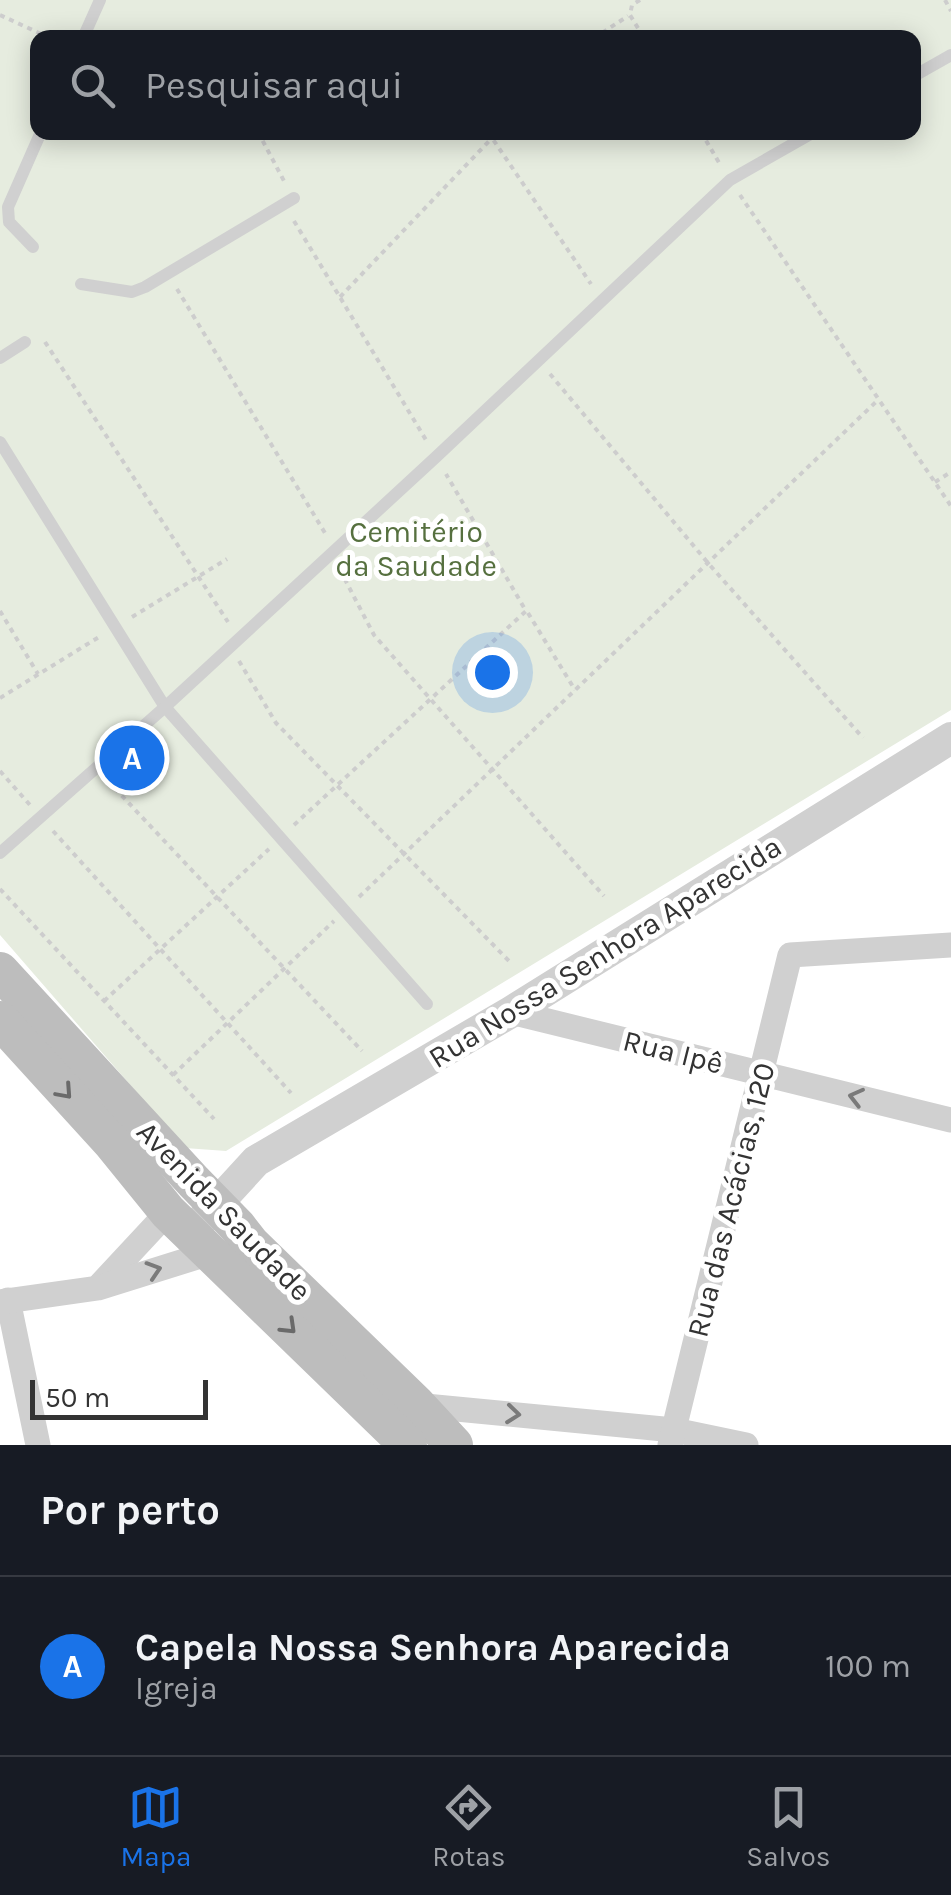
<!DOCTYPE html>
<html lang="pt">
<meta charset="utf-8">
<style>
body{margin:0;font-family:Karla,sans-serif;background:#242831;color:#f1f3f6}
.scale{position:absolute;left:30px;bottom:25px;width:178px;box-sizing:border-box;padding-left:10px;border:5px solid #333;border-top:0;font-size:28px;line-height:35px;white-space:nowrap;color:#333;-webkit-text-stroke:8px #fff;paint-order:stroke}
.you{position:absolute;left:492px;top:672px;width:35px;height:35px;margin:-25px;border:8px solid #fff;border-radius:50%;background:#1a73e8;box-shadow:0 0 0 15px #1a73e833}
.badge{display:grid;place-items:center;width:65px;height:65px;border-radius:50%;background:#1a73e8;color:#fff;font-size:32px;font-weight:700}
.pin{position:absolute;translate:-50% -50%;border:5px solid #fff;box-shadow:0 2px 10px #0006}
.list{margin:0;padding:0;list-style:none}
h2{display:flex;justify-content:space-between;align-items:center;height:130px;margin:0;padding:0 40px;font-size:42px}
h2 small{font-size:32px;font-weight:400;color:#9ea1a6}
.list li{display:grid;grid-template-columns:65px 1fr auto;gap:30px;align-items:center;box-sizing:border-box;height:180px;padding:0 40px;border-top:2px solid #363941}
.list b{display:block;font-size:38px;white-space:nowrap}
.list p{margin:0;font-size:32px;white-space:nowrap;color:#9ea1a6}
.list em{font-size:32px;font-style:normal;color:#9ea1a6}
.icon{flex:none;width:55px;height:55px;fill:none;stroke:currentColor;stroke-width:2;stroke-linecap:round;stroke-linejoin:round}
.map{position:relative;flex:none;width:951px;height:1445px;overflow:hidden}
.search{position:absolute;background:#171b24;box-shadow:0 5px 25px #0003;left:30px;right:30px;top:30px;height:110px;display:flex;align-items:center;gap:25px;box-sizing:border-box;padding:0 35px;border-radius:20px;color:#9ea1a6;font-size:38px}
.sheet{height:310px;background:#171b24}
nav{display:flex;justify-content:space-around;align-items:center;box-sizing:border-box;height:140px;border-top:2px solid #363941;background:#171b24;font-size:28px;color:#9ea1a6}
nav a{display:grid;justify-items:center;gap:5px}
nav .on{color:#1a73e8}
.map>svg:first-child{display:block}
.green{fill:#e6ecdf;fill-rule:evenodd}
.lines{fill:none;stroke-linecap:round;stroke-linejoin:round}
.path{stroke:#cdcdcd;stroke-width:4;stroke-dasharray:5 5;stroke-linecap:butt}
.service{stroke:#d0d0d0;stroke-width:12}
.minor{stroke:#d0d0d0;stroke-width:25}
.tertiary{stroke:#d0d0d0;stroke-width:32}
.secondary{stroke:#bdbdbd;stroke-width:38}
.oneway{stroke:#6a6a6a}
.oneway2{stroke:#7a7a7a}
.labels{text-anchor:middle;stroke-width:10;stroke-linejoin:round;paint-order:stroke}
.park-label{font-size:30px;fill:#56703f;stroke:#fff}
.street-label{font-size:30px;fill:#333;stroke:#fff}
</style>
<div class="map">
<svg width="951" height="1445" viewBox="0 0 951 1445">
<rect width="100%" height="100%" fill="#fff"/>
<!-- green -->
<path class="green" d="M0,0H951V710L226,1151L185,1148L0,935ZM38,38H914V132H38Z"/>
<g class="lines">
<!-- path -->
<g class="path">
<polyline points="640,0 632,5 630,15 644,38"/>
<polyline points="945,0 951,11"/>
<polyline points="0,15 50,38"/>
<polyline points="594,38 628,16"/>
<polyline points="258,132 284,181"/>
<polyline points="488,132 591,284"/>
<polyline points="701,132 721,166"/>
<polyline points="740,195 951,506"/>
<polyline points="294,221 426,440"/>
<polyline points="177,289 325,533"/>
<polyline points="340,297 492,138"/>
<polyline points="45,342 228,622"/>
<polyline points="550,374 708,563 863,738"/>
<polyline points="935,482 951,472"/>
<polyline points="340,570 374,635 604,896"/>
<polyline points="0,611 38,674"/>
<polyline points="528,613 575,690"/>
<polyline points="132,617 227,559"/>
<polyline points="239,661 276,723 509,961"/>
<polyline points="0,698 99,637"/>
<polyline points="0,771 30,805"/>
<polyline points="108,781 362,1051"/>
<polyline points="294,825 526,611 446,474"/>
<polyline points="53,831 291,1093"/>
<polyline points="0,889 214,1119"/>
<polyline points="359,897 879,399"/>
<polyline points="104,1001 269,849"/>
<polyline points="173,1075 334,921"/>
</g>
<!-- service -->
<g class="service">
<polyline points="83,38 100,0"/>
<polyline points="914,76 951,55"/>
<polyline points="33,247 9,222 8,207 41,132"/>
<polyline points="81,284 132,292 145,287 294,198"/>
<polyline points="0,358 25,342"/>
<polyline points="0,442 165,707 427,1004"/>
<polyline points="0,853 165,707 436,457 730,180 814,132"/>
</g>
<!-- minor -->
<g class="minor">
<polyline points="511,1012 951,1120"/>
<polyline points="101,1284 168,1212"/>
<polyline points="8,1300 38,1445"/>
<polyline points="0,1302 98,1288 210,1253"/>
<polyline points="415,1405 674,1430 746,1445"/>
<polyline points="670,1445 790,955 951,945"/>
</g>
<!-- tertiary -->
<polyline class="tertiary" points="190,1233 256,1161 511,1012 951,738"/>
<!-- secondary -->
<g class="secondary">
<polyline points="0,971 194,1182 237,1226 251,1244 416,1404 454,1445"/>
<polyline points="0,1020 112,1143 168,1212 408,1445"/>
</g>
</g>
<!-- one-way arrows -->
<defs><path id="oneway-chevron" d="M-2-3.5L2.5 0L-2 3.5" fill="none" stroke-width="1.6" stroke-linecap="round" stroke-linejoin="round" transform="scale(2.5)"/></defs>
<g class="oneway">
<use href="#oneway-chevron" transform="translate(65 1092) rotate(48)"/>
<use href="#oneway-chevron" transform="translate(289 1327) rotate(44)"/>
</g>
<g class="oneway2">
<use href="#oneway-chevron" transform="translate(856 1097) rotate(-166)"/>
<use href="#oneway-chevron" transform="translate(154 1270) rotate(-18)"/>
<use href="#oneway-chevron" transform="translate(513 1414) rotate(6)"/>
</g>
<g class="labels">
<!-- park labels -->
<g class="park-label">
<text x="416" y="542">Cemitério<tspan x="416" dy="34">da Saudade</tspan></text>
</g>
<!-- street labels -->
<g class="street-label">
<text transform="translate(605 952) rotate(-32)" y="10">Rua Nossa Senhora Aparecida</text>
<text transform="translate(673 1052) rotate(14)" y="10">Rua Ipê</text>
<text transform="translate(731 1200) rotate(-76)" y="10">Rua das Acácias, 120</text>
<text transform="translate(224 1211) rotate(46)" y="10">Avenida Saudade</text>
</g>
</g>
</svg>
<div class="scale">50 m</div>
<div class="you"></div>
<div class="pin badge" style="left:132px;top:758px">A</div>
<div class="search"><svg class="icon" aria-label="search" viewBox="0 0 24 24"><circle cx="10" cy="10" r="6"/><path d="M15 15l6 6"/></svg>Pesquisar aqui</div>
</div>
<section class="sheet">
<h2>Por perto<small></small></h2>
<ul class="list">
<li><span class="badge">A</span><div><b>Capela Nossa Senhora Aparecida</b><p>Igreja</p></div><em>100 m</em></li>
</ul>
</section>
<nav>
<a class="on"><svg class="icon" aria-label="map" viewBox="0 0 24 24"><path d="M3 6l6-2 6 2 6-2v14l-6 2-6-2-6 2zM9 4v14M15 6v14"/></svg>Mapa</a>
<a><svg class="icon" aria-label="directions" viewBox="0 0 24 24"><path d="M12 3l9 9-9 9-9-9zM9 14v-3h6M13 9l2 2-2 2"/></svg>Rotas</a>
<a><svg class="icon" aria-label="saved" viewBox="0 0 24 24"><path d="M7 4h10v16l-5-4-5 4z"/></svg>Salvos</a>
</nav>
